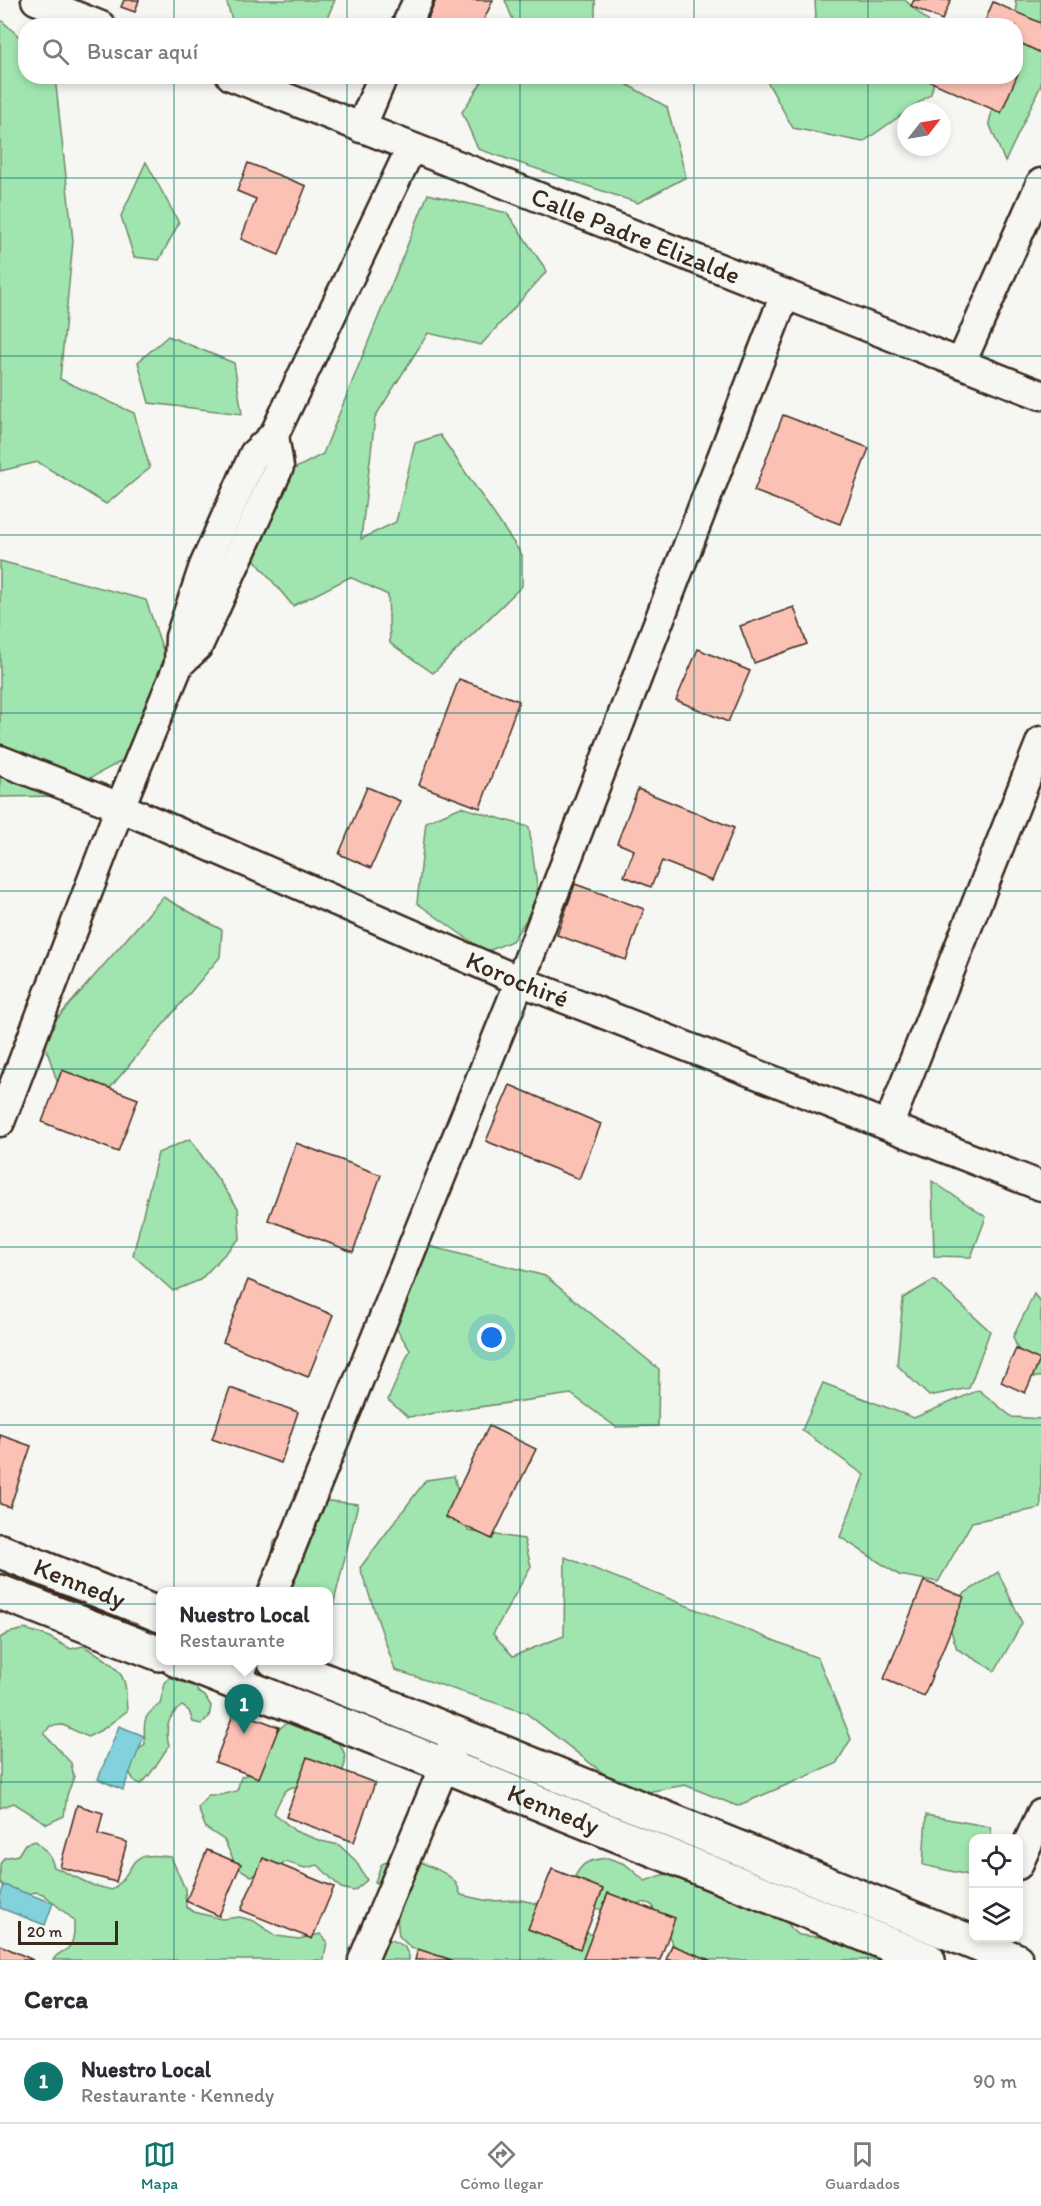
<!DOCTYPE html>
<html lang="es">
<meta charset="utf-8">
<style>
body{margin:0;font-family:Itim,sans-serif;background:#f2f2f3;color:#2b2b33}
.controls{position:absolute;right:18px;bottom:18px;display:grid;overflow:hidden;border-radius:12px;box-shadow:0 3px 9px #0003}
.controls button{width:54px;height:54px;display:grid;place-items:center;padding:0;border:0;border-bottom:2px solid #e1e1e2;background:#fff;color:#2b2b33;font:30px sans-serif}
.compass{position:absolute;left:897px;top:102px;width:54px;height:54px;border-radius:50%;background:#fff;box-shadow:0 3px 9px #0003;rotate:59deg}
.scale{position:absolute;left:18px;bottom:15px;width:100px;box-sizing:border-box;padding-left:6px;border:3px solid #3b2a1e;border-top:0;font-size:16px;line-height:21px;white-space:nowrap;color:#3b2a1e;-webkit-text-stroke:4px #f6f6f2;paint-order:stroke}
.you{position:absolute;left:492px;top:1338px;width:21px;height:21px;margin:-15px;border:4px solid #fff;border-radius:50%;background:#1a73e8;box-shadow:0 0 0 9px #1a73e833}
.badge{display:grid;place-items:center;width:39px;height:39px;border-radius:50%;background:#0f766e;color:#fff;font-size:20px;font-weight:700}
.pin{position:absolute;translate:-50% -50px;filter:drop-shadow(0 2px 3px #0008)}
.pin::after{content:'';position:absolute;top:32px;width:21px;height:18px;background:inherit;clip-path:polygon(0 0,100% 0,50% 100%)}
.popup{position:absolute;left:156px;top:1587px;width:177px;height:78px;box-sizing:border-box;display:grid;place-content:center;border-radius:12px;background:#fff;filter:drop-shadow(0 2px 4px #0005);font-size:20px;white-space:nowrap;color:#7c7c81}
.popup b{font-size:22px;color:#2b2b33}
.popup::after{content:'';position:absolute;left:50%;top:100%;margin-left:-12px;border:12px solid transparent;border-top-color:#fff}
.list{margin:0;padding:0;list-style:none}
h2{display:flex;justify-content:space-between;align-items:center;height:78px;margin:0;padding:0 24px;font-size:26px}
h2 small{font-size:20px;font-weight:400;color:#7c7c81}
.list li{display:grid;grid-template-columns:39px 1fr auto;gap:18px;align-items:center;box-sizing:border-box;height:84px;padding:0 24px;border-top:2px solid #e1e1e2}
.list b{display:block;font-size:22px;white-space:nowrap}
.list p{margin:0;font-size:20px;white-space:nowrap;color:#7c7c81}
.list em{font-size:20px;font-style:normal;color:#7c7c81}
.icon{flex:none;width:33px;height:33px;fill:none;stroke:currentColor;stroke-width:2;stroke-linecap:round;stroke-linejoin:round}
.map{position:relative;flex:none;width:1041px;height:1960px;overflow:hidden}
.search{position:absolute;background:#fff;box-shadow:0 3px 9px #0003;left:18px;right:18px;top:18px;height:66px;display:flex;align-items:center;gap:15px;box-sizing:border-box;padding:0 21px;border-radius:24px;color:#7c7c81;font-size:22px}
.sheet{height:162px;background:#fff}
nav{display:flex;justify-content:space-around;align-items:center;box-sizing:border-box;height:84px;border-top:2px solid #e1e1e2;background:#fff;font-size:16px;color:#7c7c81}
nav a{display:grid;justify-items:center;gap:3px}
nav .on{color:#0f766e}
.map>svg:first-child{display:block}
.green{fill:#a0e5b0;stroke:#6e8867;stroke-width:1.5}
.water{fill:#81d2dc;stroke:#658f90;stroke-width:1.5}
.building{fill:#fcc1b5;stroke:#3b2a1e;stroke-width:1.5}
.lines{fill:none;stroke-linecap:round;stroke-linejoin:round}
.minor-casing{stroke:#3b2a1e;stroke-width:33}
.secondary-casing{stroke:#3b2a1e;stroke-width:38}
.minor{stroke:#f6f6f2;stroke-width:28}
.secondary{stroke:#f6f6f2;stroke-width:33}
.grid{fill:none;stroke:#0f766e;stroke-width:1.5;stroke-opacity:0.55}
.labels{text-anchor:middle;stroke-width:5;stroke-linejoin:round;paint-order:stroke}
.street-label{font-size:26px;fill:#3b2a1e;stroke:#f6f6f2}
</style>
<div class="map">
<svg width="1041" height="1960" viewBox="0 0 1041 1960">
<rect width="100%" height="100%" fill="#f6f6f2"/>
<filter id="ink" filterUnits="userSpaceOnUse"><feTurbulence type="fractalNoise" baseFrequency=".0167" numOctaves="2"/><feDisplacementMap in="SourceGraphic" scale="12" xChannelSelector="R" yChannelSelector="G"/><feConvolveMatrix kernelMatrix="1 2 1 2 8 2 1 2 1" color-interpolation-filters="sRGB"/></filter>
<g filter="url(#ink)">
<!-- green -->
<g class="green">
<polygon points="226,0 335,0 324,25 234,26"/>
<polygon points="505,0 595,0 595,25 515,25"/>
<polygon points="815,0 905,0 932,25 810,26 816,18"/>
<polygon points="1015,0 1041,0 1041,85 1005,162 989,123 1000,77 1016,76 1016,26 1013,25 1017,8"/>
<polygon points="0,19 25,42 26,76 55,77 73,241 60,379 134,413 150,468 106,504 38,462 0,471"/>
<polygon points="773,76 935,77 931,94 863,142 793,128 768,83"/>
<polygon points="485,77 614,77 667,107 686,177 638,203 478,149 462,112"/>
<polygon points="146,162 179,223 159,260 134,257 121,216"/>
<polygon points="428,194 507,213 547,271 481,345 428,333 375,417 361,539 396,522 415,443 440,435 522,555 522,586 433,673 390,643 388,595 350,577 293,606 214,511 323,454"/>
<polygon points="168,336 234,363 242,414 149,403 138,362"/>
<polygon points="0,561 146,600 174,683 133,755 57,796 0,797"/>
<polygon points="461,807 529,827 539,901 512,941 486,952 417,903 426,822"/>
<polygon points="163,897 222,930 220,957 110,1088 60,1090 42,1036"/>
<polygon points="190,1139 238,1208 240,1238 200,1280 173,1291 133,1255 158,1153"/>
<polygon points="932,1181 986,1217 971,1257 934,1256"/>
<polygon points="421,1244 545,1276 659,1369 658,1426 616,1427 571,1394 408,1417 388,1400 410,1350 377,1298"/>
<polygon points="934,1280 990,1331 969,1388 929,1396 897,1365 903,1298"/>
<polygon points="1034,1294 1041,1303 1041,1377 1029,1377 1013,1337"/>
<polygon points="823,1383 914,1418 979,1390 1012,1417 1041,1419 1041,1508 972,1522 938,1582 899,1575 840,1537 864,1475 802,1430"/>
<polygon points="454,1476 468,1531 524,1539 531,1566 493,1634 513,1656 564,1636 565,1557 818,1658 851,1739 836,1764 737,1806 685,1785 631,1795 526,1713 395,1670 360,1568 426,1480"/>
<polygon points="310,1499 358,1504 331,1614 328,1617 328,1592 267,1592 274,1542"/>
<polygon points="998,1572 1022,1623 995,1671 957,1649 943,1607"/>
<path d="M25,1629L47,1636L71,1649L83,1646C97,1653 118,1665 124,1681C127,1689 126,1702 127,1711L103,1729L88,1737L63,1725L50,1726L44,1734L71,1763L74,1777L67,1795L64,1816L47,1824L14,1803L0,1808V1638L8,1633Z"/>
<path d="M174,1671L189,1674L198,1692L205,1696L211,1706L209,1717L201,1724L193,1722L189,1711L182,1706C167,1716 165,1729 169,1746C159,1759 153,1774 141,1784L134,1781L127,1768L132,1756L145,1744C144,1723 141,1717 160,1704L165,1683Z"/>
<path d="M290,1721C309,1726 348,1736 345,1763C345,1767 341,1773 339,1776C332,1779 324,1782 316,1784C286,1789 288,1781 274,1813L295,1831L321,1841L339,1845L355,1860L367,1880L354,1891L341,1888L318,1865L305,1868L286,1862L266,1873L251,1876L237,1867L224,1840L206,1828L198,1808L208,1795H221L237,1791L241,1777L257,1770L270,1735Z"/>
<polygon points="926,1815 990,1827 992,1838 974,1838 973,1876 923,1865"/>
<path d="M36,1841L50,1856L54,1867L92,1885L112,1890C141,1866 123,1850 171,1857L185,1889L186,1907L194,1912L222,1919L240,1917L254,1921L276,1936L299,1939L320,1934L327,1941L324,1960H53C57,1953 62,1953 68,1948C75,1941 74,1929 74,1920L43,1894L35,1892L19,1897L9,1892L0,1882V1864L4,1858L18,1855L25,1844Z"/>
<path d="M399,1853C413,1860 446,1870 455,1882C458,1885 459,1891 461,1895L488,1901L521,1900L538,1904L561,1924L578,1926L599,1940L603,1954L600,1960H452L411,1948L399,1936L397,1918L378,1907L386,1891L375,1882L381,1865Z"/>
<path d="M608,1858L625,1864L645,1881L680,1869L779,1909L791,1928L799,1935L827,1938C842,1919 851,1910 876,1911L885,1928L883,1955L878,1960H694L676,1950L665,1929L655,1917L653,1906C638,1895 627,1914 611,1912C602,1911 592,1906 583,1904L571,1884C581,1863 585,1860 608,1858Z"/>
<polygon points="391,1940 404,1946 409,1956 409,1960 376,1960 380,1946"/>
</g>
<!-- water -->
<g class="water">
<polygon points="119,1726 144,1736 123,1790 98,1779"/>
<polygon points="4,1885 53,1903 45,1925 0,1908 0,1897"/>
</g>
<!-- building -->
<g class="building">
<polygon points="124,0 139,0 135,12 121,7"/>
<polygon points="436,0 493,0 481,26 425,26"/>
<polygon points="914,0 951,0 942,20 911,6"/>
<polygon points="993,2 1041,23 1041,53 1016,41 1016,26 983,26"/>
<polygon points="1016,69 1019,71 1001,113 927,80 929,76 1016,76"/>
<polygon points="248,163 306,186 279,255 241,239 256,199 237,191"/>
<polygon points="783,415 869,448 840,524 754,491"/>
<polygon points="794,607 807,644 754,663 740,626"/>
<polygon points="698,649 750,671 728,722 676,700"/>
<polygon points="459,679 519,701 480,808 419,785"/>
<polygon points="367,787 400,801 371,868 339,854"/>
<polygon points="638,789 734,828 712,881 662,861 651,887 624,876 634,850 617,843"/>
<polygon points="575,884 644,909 626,960 557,935"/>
<polygon points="62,1070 138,1099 118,1152 42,1122"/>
<polygon points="510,1085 601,1124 579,1179 486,1141"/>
<polygon points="296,1143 381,1175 353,1252 268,1220"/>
<polygon points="248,1280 333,1315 308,1377 223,1342"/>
<polygon points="1016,1349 1040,1360 1025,1393 1001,1382"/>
<polygon points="230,1388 298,1412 281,1463 212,1439"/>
<polygon points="489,1426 536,1449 492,1539 445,1517"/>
<polygon points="0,1435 31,1446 10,1507 0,1504"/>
<polygon points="924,1581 964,1597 924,1696 884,1679"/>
<polygon points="239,1699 259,1707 255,1718 279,1727 259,1778 215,1762"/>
<polygon points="307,1757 375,1783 354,1842 286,1817"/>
<polygon points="77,1805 103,1813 98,1834 127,1842 116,1882 60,1867"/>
<polygon points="207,1850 241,1864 219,1916 186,1901"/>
<polygon points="263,1858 334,1887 312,1939 241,1910"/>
<polygon points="552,1869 603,1889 580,1949 528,1929"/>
<polygon points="608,1893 675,1918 660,1960 583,1959"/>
<polygon points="0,1945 33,1960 0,1960"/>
<polygon points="672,1945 710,1960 666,1960"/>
<polygon points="418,1949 433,1954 452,1960 415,1960"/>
</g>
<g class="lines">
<defs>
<g id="minor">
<polyline points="36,0 101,26"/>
<polyline points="406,26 418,0"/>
<path id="s1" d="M231,76L1041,395"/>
<polyline points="361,128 383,76"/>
<polyline points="961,363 1041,183"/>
<polyline points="179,664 198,646 279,467 274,435"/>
<path id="s2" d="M0,760L120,807L520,981L1041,1186"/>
<polyline points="0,1122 120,807 179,664 180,637 204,566 254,454 274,435 411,148"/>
<polyline points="889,1124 1041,741"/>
<polyline points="273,1592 520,981 785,294"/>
<polyline points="235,1683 245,1660"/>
<polyline points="1018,1865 1041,1814"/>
<polyline points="363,1960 453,1745"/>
</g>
<g id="secondary">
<path id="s3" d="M0,1551L160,1615"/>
<polyline points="0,1592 160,1654"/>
<path id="s4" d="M177,1660L444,1765L928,1960"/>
<polyline points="274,1660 1016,1960"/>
</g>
</defs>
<!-- minor casing -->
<use href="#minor" class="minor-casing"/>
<!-- secondary casing -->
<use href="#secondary" class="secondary-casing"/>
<!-- minor -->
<use href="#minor" class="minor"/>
<!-- secondary -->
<use href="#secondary" class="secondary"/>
</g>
</g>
<!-- grid -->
<path class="grid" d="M174,0V26M347,0V26M520,0V26M694,0V26M868,0V26M174,76V1960M347,76V1960M520,76V1960M694,76V1960M868,76V1960M0,178H1041M0,356H1041M0,535H1041M0,713H1041M0,891H1041M0,1069H1041M0,1247H1041M0,1425H1041M0,1604H1041M0,1782H1041"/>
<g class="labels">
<!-- street labels -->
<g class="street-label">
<text dy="9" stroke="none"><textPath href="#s1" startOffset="435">Calle Padre Elizalde</textPath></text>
<text dy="9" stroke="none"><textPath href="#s2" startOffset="562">Korochiré</textPath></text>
<text dy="9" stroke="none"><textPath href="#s3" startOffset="86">Kennedy</textPath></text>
<text dy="9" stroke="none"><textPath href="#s4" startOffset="405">Kennedy</textPath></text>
</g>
</g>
</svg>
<div class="controls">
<button><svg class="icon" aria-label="locate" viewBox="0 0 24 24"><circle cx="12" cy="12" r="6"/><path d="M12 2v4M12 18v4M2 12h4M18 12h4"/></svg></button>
<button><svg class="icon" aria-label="layers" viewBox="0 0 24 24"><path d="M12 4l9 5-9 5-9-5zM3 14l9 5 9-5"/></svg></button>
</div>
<svg class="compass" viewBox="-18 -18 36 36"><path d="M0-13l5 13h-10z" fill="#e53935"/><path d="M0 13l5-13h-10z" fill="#7c7c81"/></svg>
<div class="scale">20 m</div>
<div class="you"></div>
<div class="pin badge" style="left:244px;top:1734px">1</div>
<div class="popup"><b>Nuestro Local</b>Restaurante</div>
<div class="search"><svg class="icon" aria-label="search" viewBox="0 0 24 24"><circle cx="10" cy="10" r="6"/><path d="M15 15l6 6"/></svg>Buscar aquí</div>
</div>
<section class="sheet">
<h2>Cerca<small></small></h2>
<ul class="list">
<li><span class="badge">1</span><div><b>Nuestro Local</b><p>Restaurante · Kennedy</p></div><em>90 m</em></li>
</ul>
</section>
<nav>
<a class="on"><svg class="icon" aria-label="map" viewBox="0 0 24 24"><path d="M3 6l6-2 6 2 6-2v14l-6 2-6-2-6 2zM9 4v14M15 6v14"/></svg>Mapa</a>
<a><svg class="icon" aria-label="directions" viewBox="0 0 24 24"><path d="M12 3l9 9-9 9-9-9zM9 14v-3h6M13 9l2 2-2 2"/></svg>Cómo llegar</a>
<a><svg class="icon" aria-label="saved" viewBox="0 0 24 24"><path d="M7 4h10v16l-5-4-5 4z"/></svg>Guardados</a>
</nav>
